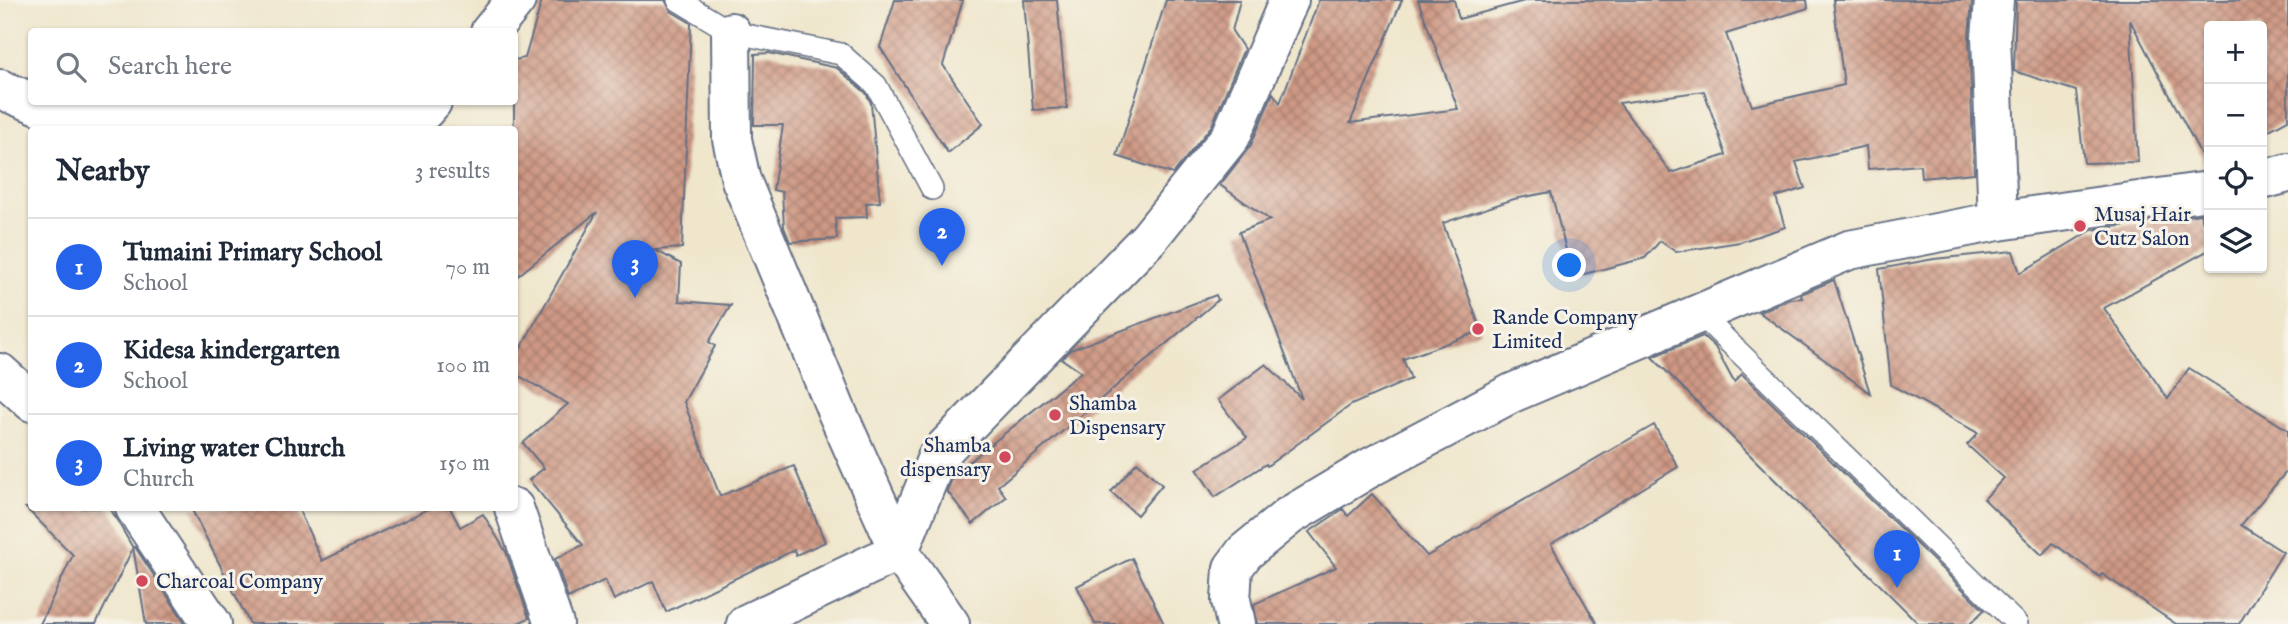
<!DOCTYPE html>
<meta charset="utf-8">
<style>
body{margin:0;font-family:"IM FELL English",serif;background:#f6f6f7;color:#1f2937}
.controls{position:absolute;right:21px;top:21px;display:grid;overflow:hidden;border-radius:7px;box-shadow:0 2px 5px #0004}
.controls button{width:63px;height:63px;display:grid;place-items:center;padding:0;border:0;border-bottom:2px solid #e0e1e3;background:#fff;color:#1f2937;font:35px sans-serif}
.you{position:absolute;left:1570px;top:266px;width:24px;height:24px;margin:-18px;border:5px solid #fff;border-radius:50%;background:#1a73e8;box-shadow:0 0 0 10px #1a73e833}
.badge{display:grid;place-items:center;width:46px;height:46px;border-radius:50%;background:#2563eb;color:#fff;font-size:23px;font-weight:700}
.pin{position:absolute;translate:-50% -58px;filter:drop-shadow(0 2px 4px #0008)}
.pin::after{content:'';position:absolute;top:37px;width:24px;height:21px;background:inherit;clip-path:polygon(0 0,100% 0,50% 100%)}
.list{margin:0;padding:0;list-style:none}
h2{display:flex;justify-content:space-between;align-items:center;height:91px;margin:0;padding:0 28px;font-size:30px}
h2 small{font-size:23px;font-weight:400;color:#747a83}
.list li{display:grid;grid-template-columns:46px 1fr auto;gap:21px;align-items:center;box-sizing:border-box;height:98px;padding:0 28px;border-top:2px solid #e0e1e3}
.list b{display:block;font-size:26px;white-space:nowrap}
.list p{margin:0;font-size:23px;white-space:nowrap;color:#747a83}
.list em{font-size:23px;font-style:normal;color:#747a83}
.icon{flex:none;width:38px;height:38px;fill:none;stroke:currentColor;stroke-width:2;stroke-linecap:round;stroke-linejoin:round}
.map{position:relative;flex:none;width:2288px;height:624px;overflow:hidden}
.search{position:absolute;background:#fff;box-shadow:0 2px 5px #0004;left:28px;top:28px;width:490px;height:77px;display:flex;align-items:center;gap:18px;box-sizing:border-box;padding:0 24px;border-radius:7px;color:#747a83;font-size:26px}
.panel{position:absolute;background:#fff;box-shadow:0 2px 5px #0004;left:28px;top:126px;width:490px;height:385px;border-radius:7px}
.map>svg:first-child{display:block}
.building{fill:url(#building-cross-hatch);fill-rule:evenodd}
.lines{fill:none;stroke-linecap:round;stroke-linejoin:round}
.lane-casing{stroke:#656f84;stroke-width:24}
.street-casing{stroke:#656f84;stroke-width:42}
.lane{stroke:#fff;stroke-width:21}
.street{stroke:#fff;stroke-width:38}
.poi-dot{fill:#d1495b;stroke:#f7f3e8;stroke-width:2.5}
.labels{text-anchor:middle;stroke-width:6;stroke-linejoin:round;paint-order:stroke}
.poi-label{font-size:21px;fill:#1b2f5e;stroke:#f7f3e8;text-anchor:start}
</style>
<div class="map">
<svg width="2288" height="624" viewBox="0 0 2288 624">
<defs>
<pattern id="building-cross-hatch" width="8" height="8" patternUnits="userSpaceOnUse" patternTransform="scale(1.75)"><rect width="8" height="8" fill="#cf9984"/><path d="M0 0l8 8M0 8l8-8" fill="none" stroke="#a77d6f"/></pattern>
</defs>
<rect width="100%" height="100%" fill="#f7f3e8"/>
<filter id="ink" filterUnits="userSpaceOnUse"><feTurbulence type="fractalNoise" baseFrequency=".0143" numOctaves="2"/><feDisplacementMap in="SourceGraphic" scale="14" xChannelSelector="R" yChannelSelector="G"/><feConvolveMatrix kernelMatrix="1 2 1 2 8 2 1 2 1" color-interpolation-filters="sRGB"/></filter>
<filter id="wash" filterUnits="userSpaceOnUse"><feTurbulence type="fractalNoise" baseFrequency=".00686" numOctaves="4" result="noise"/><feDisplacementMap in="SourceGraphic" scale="28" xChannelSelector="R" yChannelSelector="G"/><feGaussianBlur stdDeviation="1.57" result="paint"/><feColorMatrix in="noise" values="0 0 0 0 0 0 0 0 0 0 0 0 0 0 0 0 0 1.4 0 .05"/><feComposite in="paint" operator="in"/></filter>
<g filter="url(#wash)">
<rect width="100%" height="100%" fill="#efe6cc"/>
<g id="blocks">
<!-- building -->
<g class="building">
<polygon points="542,0 665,0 671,11 691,23 682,248 655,250 681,264 679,301 731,305 709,342 715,346 684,402 720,496 794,466 825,542 796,555 794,550 666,612 653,581 614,600 605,580 568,598 555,559 583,545 529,480 544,468 523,443 568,404 514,373 514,360 597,212 514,279 514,60 525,58"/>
<polygon points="895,0 963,0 943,65 983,124 948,153 880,47"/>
<polygon points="1024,0 1057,0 1067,108 1033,110"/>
<polygon points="1166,0 1240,0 1232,31 1244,49 1212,125 1173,174 1117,156"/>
<path d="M1319,0H1402L1350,123L1458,109L1418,0H1454L1459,19L1528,0H1807L1808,8L1726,34L1752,106L1844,85L1833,0H1972L1969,38L1974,173L1921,178L1920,165L1868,169L1866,146L1796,162L1805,188L1776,197L1785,227L1740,242L1676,252L1660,241L1645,258L1573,277L1551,192L1514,199L1443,223L1481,331L1403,359L1411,379L1351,405L1267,466L1266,464L1215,497L1197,469L1247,438L1218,400L1266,364L1302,399L1239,232L1270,220L1220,185L1251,145L1273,93L1280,103ZM1704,91L1726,155L1671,173L1619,103Z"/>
<polygon points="2016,0 2288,0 2288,120 2262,134 2262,26 2209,26 2209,162 2206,164 2130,20 2138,162 2084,163 2076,91 2014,71"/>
<polygon points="769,53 837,68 866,93 871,103 880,202 866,203 867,217 835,218 837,239 790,242 784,227 782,192 773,190 783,125 754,125 755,54"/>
<polygon points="2200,214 2209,236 2209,250 2104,308 2168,399 2189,368 2288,430 2288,470 2241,525 2283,552 2239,624 2176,624 2102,574 2100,577 2053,543 2042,555 1984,499 2004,478 1967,445 1978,433 1891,385 1879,269 1934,259 2013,251 2020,273 2092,230"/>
<polygon points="1834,280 1870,393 1759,312 1790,299 1802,298 1801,294"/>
<polygon points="1216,295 1218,300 998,486 1006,497 973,524 947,491 954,474 1081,372 1062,359 1070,350"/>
<polygon points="1703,336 1715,347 1734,382 1742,374 1984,610 1970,624 1919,624 1652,357"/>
<polygon points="1654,425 1678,467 1551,544 1597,624 1257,624 1254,604 1336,567 1309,532 1343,509 1348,516 1372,494 1427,556"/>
<polygon points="1137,462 1162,485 1137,515 1111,492"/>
<polygon points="26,508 110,508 133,548 96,624 40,624 73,555"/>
<polygon points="191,508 298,508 322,561 430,508 450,508 460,527 483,514 506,552 529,618 516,624 250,624"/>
<polygon points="133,547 135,547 186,624 146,624"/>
<polygon points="1132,558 1164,624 1095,624 1077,586"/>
</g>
</g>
</g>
<g filter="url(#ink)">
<use href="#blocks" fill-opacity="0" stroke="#656f84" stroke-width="2"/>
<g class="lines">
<defs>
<g id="lane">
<polyline points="678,0 731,32 841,54 876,85 932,189"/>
<polyline points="1698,312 2017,624"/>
</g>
<g id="street">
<polyline points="1994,0 1991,37 1998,221"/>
<polyline points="490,32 516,0"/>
<polyline points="731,32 732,139 741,180 837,412 899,551 950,624"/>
<polyline points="0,89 65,116 149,110 268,120 424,111 432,102"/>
<polyline points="2262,180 2288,173"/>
<polyline points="0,373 32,402"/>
<polyline points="135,508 212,624"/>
<polyline points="514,508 554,624"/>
<polyline points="746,624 899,551 938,455 1149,238 1231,136 1289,0"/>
<polyline points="1236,624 1231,600 1233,568 1245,552 1289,516 1371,467 1512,393 1849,250 1998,221 2209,191"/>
</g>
</defs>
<!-- lane casing -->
<use href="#lane" class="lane-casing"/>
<!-- street casing -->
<use href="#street" class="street-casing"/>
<!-- lane -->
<use href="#lane" class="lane"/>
<!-- street -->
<use href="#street" class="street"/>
</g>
</g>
<!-- markers -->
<g class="poi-dot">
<circle cx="2080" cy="226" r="7"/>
<circle cx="1478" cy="329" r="7"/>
<circle cx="1055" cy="415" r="7"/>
<circle cx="1005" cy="457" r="7"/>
<circle cx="142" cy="581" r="7"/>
</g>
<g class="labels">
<!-- poi labels -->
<g class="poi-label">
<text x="2094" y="221">Musaj Hair<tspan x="2094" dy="24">Cutz Salon</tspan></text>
<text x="1492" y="324">Rande Company<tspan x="1492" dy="24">Limited</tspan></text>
<text x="1069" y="410">Shamba<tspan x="1069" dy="24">Dispensary</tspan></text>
<text x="991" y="452" text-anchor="end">Shamba<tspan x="991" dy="24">dispensary</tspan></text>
<text x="156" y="588">Charcoal Company</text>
</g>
</g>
</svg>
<div class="controls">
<button>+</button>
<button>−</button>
<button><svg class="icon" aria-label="locate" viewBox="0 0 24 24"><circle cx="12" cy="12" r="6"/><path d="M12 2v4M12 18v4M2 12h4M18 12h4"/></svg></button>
<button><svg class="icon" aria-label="layers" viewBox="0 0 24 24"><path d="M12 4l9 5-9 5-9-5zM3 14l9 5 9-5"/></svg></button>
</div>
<div class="you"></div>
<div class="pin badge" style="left:1897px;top:588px">1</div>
<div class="pin badge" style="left:942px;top:266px">2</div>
<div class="pin badge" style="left:635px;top:298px">3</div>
<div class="search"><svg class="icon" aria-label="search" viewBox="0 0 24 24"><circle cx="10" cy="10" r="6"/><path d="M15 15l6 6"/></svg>Search here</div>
<section class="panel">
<h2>Nearby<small>3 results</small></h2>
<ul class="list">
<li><span class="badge">1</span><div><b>Tumaini Primary School</b><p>School</p></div><em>70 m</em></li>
<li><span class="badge">2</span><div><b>Kidesa kindergarten</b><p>School</p></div><em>100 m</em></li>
<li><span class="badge">3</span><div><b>Living water Church</b><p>Church</p></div><em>150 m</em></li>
</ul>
</section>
</div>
